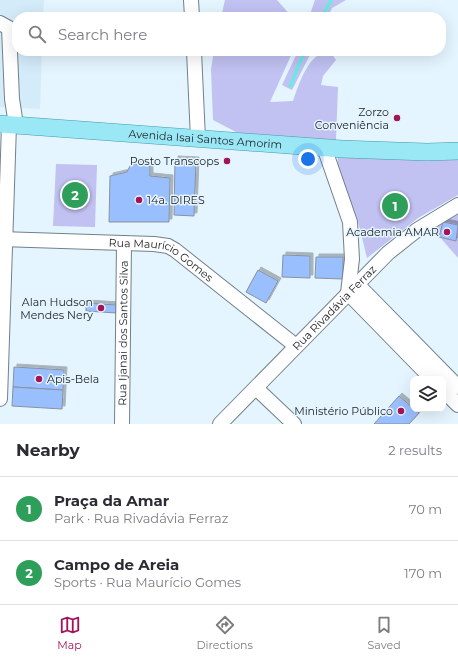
<!DOCTYPE html>
<meta charset="utf-8">
<style>
body{margin:0;font-family:Montserrat,sans-serif;background:#f7f7f7;color:#2b2b33}
.controls{position:absolute;right:12px;bottom:12px;display:grid;overflow:hidden;border-radius:8px;box-shadow:0 4px 16px #0002}
.controls button{width:36px;height:36px;display:grid;place-items:center;padding:0;border:0;border-bottom:1px solid #e1e1e2;background:#fff;color:#2b2b33;font:20px sans-serif}
.you{position:absolute;left:308px;top:159px;width:14px;height:14px;margin:-10px;border:3px solid #fff;border-radius:50%;background:#1a73e8;box-shadow:0 0 0 6px #1a73e833}
.badge{display:grid;place-items:center;width:26px;height:26px;border-radius:50%;background:#a21358;color:#fff;font-size:13px;font-weight:700}
.pin{position:absolute;translate:-50% -50%;border:2px solid #fff;box-shadow:0 1px 4px #0006}
.list{margin:0;padding:0;list-style:none}
h2{display:flex;justify-content:space-between;align-items:center;height:52px;margin:0;padding:0 16px;font-size:17px}
h2 small{font-size:13px;font-weight:400;color:#7c7c81}
.list li{display:grid;grid-template-columns:26px 1fr auto;gap:12px;align-items:center;box-sizing:border-box;height:64px;padding:0 16px;border-top:1px solid #e1e1e2}
.list b{display:block;font-size:15px;white-space:nowrap}
.list p{margin:0;font-size:13px;white-space:nowrap;color:#7c7c81}
.list em{font-size:13px;font-style:normal;color:#7c7c81}
.icon{flex:none;width:22px;height:22px;fill:none;stroke:currentColor;stroke-width:2;stroke-linecap:round;stroke-linejoin:round}
.map{position:relative;flex:none;width:458px;height:424px;overflow:hidden}
.search{position:absolute;background:#fff;box-shadow:0 4px 16px #0002;left:12px;right:12px;top:12px;height:44px;display:flex;align-items:center;gap:10px;box-sizing:border-box;padding:0 14px;border-radius:16px;color:#7c7c81;font-size:15px}
.sheet{height:180px;background:#fff}
nav{display:flex;justify-content:space-around;align-items:center;box-sizing:border-box;height:56px;border-top:1px solid #e1e1e2;background:#fff;font-size:11px;color:#7c7c81}
nav a{display:grid;justify-items:center;gap:2px}
nav .on{color:#a21358}
.map>svg:first-child{display:block}
.built{fill:#d4ebfa}
.green{fill:#c1c1f2}
.lines{fill:none;stroke-linecap:round;stroke-linejoin:round}
.stream{stroke:#60efe2;stroke-width:3}
.building{fill:#9abffe;stroke:#89919e;filter:url(#shadow)}
.minor-casing{stroke:#728089;stroke-width:16}
.major-casing{stroke:#4399aa;stroke-width:18}
.minor{stroke:#fff;stroke-width:14}
.major{stroke:#9ae7f5;stroke-width:17}
.poi-dot{fill:#a21358;stroke:#e5f5ff;stroke-width:1.5}
.labels{text-anchor:middle;stroke-width:3;stroke-linejoin:round;paint-order:stroke}
.poi-label{font-size:11px;fill:#21262a;stroke:#e5f5ff;text-anchor:end}
.street-label{font-size:11px;fill:#21262a;stroke:#e5f5ff}
</style>
<div class="map">
<svg width="458" height="424" viewBox="0 0 458 424">
<defs>
<filter id="shadow"><feDropShadow dx="3" dy="-3" stdDeviation="0" flood-color="#0004"/></filter>
</defs>
<rect width="100%" height="100%" fill="#e5f5ff"/>
<!-- built -->
<polygon class="built" points="0,0 44,0 43,17 17,17 17,51 42,51 40,109 0,107"/>
<!-- green -->
<g class="green">
<polygon points="225,0 277,0 292,17 221,17"/>
<polygon points="315,0 346,0 332,8 328,17 309,17"/>
<path d="M214,51H293L270,102L293,101C299,84 309,51 330,51L336,60L323,76L321,85L338,87L336,140L257,136L236,132L213,120L211,69Z"/>
<polygon points="298,51 312,51 292,90 282,85"/>
<polygon points="338,155 458,158 458,195 418,218 367,258 358,221 337,170"/>
<polygon points="56,164 97,165 95,227 53,226"/>
<polygon points="458,214 458,258 432,228"/>
</g>
<g class="lines">
<!-- stream -->
<g class="stream">
<polyline points="322,17 331,0"/>
<polyline points="290,86 305,51"/>
</g>
</g>
<!-- building -->
<g class="building">
<polygon points="175,159 196,160 194,216 174,215"/>
<polygon points="131,164 150,164 150,176 170,178 169,222 109,222 110,176 127,172"/>
<polygon points="443,222 458,225 456,241 439,237"/>
<polygon points="283,255 310,256 310,278 282,277"/>
<polygon points="316,257 343,257 343,279 315,278"/>
<polygon points="258,270 278,281 266,303 246,292"/>
<polygon points="86,303 116,305 116,313 86,311"/>
<polygon points="14,367 64,370 63,390 13,387"/>
<polygon points="13,387 63,390 62,409 12,406"/>
<polygon points="399,396 419,413 409,424 374,424"/>
</g>
<g class="lines">
<defs>
<g id="minor">
<polyline points="191,0 192,17"/>
<polyline points="0,23 9,28 12,99 16,125"/>
<polyline points="194,51 198,139"/>
<polyline points="324,147 350,222 352,259 348,293"/>
<path id="s1" d="M0,239L154,244L168,246L175,250L296,346"/>
<polyline points="357,284 458,387"/>
<polyline points="348,293 432,379"/>
<polyline points="256,388 294,424"/>
<polyline points="443,390 458,405"/>
<polyline points="0,399 9,125"/>
<path id="s2" d="M122,424L124,243"/>
<path id="s3" d="M220,424L388,253L417,230L458,205"/>
</g>
<g id="major">
<path id="s4" d="M0,124L342,149L427,152L458,151"/>
</g>
</defs>
<!-- minor casing -->
<use href="#minor" class="minor-casing"/>
<!-- major casing -->
<use href="#major" class="major-casing"/>
<!-- minor -->
<use href="#minor" class="minor"/>
<!-- major -->
<use href="#major" class="major"/>
</g>
<!-- markers -->
<g class="poi-dot">
<circle cx="397" cy="118" r="4"/>
<circle cx="227" cy="161" r="4"/>
<circle cx="139" cy="200" r="4"/>
<circle cx="447" cy="232" r="4"/>
<circle cx="101" cy="308" r="4"/>
<circle cx="39" cy="379" r="4"/>
<circle cx="401" cy="411" r="4"/>
</g>
<g class="labels">
<!-- poi labels -->
<g class="poi-label">
<text x="389" y="116">Zorzo<tspan x="389" dy="13">Conveniência</tspan></text>
<text x="219" y="165">Posto Transcops</text>
<text x="147" y="204" text-anchor="start">14a. DIRES</text>
<text x="439" y="236">Academia AMAR</text>
<text x="93" y="306">Alan Hudson<tspan x="93" dy="13">Mendes Nery</tspan></text>
<text x="47" y="383" text-anchor="start">Apis-Bela</text>
<text x="393" y="415">Ministério Público</text>
</g>
<!-- street labels -->
<g class="street-label">
<text dy="4" stroke="none"><textPath href="#s4" startOffset="206">Avenida Isai Santos Amorim</textPath></text>
<text dy="4" stroke="none"><textPath href="#s1" startOffset="166">Rua Maurício Gomes</textPath></text>
<text dy="4" stroke="none"><textPath href="#s3" startOffset="163">Rua Rivadávia Ferraz</textPath></text>
<text dy="4" stroke="none"><textPath href="#s2" startOffset="91">Rua Ijanai dos Santos Silva</textPath></text>
</g>
</g>
</svg>
<div class="controls">
<button><svg class="icon" aria-label="layers" viewBox="0 0 24 24"><path d="M12 4l9 5-9 5-9-5zM3 14l9 5 9-5"/></svg></button>
</div>
<div class="you"></div>
<div class="pin badge" style="left:395px;top:206px;background:#2e9e5b">1</div>
<div class="pin badge" style="left:75px;top:195px;background:#2e9e5b">2</div>
<div class="search"><svg class="icon" aria-label="search" viewBox="0 0 24 24"><circle cx="10" cy="10" r="6"/><path d="M15 15l6 6"/></svg>Search here</div>
</div>
<section class="sheet">
<h2>Nearby<small>2 results</small></h2>
<ul class="list">
<li><span class="badge" style="background:#2e9e5b">1</span><div><b>Praça da Amar</b><p>Park · Rua Rivadávia Ferraz</p></div><em>70 m</em></li>
<li><span class="badge" style="background:#2e9e5b">2</span><div><b>Campo de Areia</b><p>Sports · Rua Maurício Gomes</p></div><em>170 m</em></li>
</ul>
</section>
<nav>
<a class="on"><svg class="icon" aria-label="map" viewBox="0 0 24 24"><path d="M3 6l6-2 6 2 6-2v14l-6 2-6-2-6 2zM9 4v14M15 6v14"/></svg>Map</a>
<a><svg class="icon" aria-label="directions" viewBox="0 0 24 24"><path d="M12 3l9 9-9 9-9-9zM9 14v-3h6M13 9l2 2-2 2"/></svg>Directions</a>
<a><svg class="icon" aria-label="saved" viewBox="0 0 24 24"><path d="M7 4h10v16l-5-4-5 4z"/></svg>Saved</a>
</nav>
